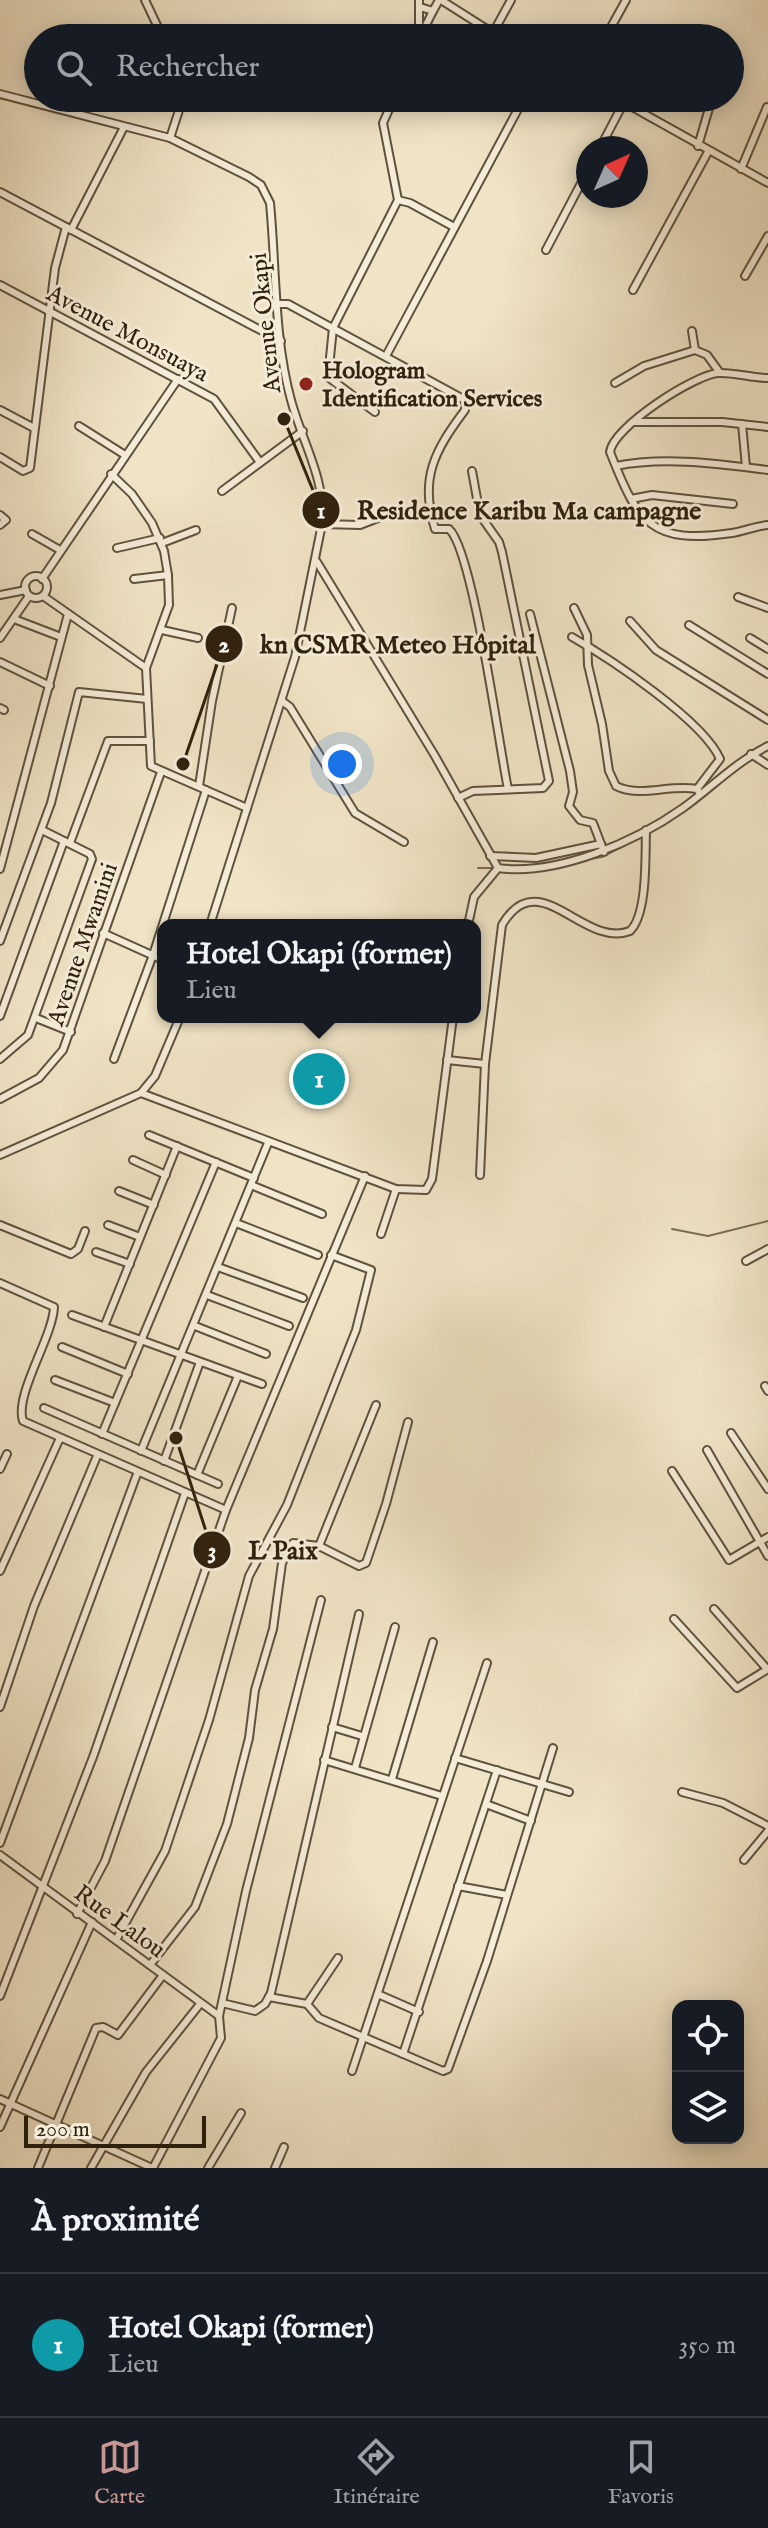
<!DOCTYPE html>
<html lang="fr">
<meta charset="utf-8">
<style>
body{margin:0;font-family:"IM FELL English",serif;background:#20242c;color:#f1f3f6}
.controls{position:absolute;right:24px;bottom:24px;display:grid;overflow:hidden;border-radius:16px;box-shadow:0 4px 20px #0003}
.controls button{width:72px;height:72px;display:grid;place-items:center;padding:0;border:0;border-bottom:2px solid #363941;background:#171b24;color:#f1f3f6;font:40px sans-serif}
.compass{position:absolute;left:576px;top:136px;width:72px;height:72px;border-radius:50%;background:#171b24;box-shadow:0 4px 20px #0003;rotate:45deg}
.scale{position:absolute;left:24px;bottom:20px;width:182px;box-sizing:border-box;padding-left:8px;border:4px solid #2f210e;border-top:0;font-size:22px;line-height:28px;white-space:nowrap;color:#2f210e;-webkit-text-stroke:6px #f5edda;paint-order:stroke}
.you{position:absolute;left:342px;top:764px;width:28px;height:28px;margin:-20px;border:6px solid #fff;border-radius:50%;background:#1a73e8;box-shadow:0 0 0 12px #1a73e833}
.badge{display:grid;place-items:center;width:52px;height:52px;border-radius:50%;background:#c59692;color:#fff;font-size:26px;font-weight:700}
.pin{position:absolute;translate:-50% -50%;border:4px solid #fff;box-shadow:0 2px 8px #0006}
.popup{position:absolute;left:157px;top:919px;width:324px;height:104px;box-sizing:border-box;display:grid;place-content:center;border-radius:16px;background:#171b24;filter:drop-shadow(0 2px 6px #0005);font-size:26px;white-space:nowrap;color:#9ea1a6}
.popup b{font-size:30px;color:#f1f3f6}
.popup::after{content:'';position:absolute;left:50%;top:100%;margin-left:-16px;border:16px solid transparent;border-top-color:#171b24}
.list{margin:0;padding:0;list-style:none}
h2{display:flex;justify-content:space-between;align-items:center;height:104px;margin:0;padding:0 32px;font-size:34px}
h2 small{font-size:26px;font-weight:400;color:#9ea1a6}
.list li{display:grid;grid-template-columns:52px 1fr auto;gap:24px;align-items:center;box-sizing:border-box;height:144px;padding:0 32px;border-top:2px solid #363941}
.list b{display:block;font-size:30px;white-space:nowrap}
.list p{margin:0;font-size:26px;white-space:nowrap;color:#9ea1a6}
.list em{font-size:26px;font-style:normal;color:#9ea1a6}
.icon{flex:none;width:44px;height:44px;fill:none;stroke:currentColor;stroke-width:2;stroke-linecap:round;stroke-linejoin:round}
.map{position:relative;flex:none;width:768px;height:2168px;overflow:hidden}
.search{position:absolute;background:#171b24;box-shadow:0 4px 20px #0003;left:24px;right:24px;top:24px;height:88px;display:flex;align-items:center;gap:20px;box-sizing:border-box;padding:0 28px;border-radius:44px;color:#9ea1a6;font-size:30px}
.sheet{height:248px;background:#171b24}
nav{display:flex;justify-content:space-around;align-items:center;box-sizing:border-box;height:112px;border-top:2px solid #363941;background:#171b24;font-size:22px;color:#9ea1a6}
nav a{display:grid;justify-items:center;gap:4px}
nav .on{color:#c59692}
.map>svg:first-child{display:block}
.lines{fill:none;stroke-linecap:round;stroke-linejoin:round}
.stream{stroke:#7b6e57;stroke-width:2}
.minor-casing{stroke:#5f523c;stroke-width:10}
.minor{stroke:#f5edda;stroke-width:6}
.poi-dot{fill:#8f2418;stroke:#f5edda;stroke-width:3}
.labels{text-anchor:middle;stroke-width:6;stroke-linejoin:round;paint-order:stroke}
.street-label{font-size:24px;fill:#2f210e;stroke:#f5edda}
.poi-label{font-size:24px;font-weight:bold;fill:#2f210e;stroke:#f5edda;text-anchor:start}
.leader{fill:none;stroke:#2f210e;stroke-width:3}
.callout-dot{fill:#2f210e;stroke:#f5edda;stroke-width:3}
.mark-label{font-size:24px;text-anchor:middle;font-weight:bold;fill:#fff}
.callout-label{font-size:26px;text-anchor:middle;font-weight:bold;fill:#2f210e;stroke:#f5edda;stroke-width:6;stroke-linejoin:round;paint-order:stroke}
</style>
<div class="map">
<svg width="768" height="2168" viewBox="0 0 768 2168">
<rect width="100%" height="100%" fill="#f0e4c6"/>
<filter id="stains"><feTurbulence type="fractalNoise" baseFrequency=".0025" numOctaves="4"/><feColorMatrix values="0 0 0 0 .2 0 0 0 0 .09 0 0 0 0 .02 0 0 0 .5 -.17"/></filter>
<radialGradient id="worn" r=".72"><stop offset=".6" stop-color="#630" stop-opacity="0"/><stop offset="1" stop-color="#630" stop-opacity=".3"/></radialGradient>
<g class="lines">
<!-- stream -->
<g class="stream">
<polyline points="583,860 602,857 643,836"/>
<polyline points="478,868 494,868"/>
<polyline points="672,1229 708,1236 768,1221"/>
</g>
<defs>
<g id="minor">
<polyline points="145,0 163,38"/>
<polyline points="441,0 501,38"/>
<polyline points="420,7 433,11 439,0"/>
<polyline points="493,33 511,0"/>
<polyline points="421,35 433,11"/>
<polyline points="419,38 419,0"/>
<polyline points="605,38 626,0"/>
<path d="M0,94L170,138L249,177L261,185L270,203C276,265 274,339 291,400C302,442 326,479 322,524L295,657L210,925"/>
<polyline points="616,98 768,183"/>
<polyline points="170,138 183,98"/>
<polyline points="698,146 712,98"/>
<polyline points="600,148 624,102"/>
<polyline points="741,169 767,107"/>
<polyline points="0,192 281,341"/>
<polyline points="398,200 410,203 454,227"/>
<polyline points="71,230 124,127"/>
<polyline points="546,250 588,170"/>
<polyline points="745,276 768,236"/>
<polyline points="0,285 214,399 259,461"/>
<polyline points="633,290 708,152"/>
<path d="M279,304H288L465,400V410C435,450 419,478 435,529H449C473,550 499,746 508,789"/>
<polyline points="692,331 695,350 707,355 720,373"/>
<polyline points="386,356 524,98"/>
<path d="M768,378C752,378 734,372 718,373C694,375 613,427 610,452C638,523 651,545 732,533C744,531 756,526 768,525"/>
<polyline points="615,383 644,366 695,350"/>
<polyline points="0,410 34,428"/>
<polyline points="375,412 328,377 333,328 398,200 383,123 394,98"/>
<polyline points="633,422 722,422 768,427"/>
<polyline points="742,424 746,467"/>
<polyline points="79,426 125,455"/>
<polyline points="0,457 23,471 30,468 55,268 66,227"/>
<path d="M616,466C664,456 719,464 768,470"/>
<polyline points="111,474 132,494 152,523 164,551 168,575 169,605 146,668 151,766 247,808"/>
<polyline points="222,491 303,431"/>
<polyline points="631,499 652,495 733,504"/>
<polyline points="0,515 6,520 0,525"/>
<polyline points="322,524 360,525 378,518"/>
<polyline points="32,534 60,550"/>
<polyline points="162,543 196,530"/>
<polyline points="117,548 160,538"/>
<path d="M317,562L435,756L498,868C557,876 635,842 683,808C712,787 736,762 768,746"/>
<circle cx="36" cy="587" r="11"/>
<polyline points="42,579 178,379"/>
<polyline points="134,579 168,575"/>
<polyline points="0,595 26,590"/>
<polyline points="43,596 146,668"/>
<polyline points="738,597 768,608"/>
<path d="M574,608L587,635L588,665L602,724L609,771L616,786C640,798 669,784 697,789L700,794"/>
<polyline points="530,614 570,771 573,792 569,806 580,820 593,823 604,852"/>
<polyline points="14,619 61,637"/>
<polyline points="630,621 656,650 768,720"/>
<polyline points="689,625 768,674"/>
<polyline points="162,630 198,638"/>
<path d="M572,637C609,658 704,721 720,759L697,789"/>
<polyline points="0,638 29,596"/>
<polyline points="750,638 768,649"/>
<polyline points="0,662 50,686"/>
<polyline points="282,701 290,707 355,813 404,842"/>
<polyline points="0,708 4,710"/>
<polyline points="751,754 768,765"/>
<polyline points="199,786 212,701 232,608"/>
<polyline points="458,798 473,791 543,788 549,781 502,552 499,542 480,515 472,471"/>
<polyline points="70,843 108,741 150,741"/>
<polyline points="490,856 536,858 601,844"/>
<polyline points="0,869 68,614"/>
<polyline points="468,925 474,897 498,868"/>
<polyline points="103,933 163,960"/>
<polyline points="0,941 51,803 79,692 147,699"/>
<polyline points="0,1016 64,841"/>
<polyline points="36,1018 71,1032"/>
<polyline points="0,1059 28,1035 92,859 90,854 42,830"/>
<polyline points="114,1059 153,955 206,790"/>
<polyline points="447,1060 485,1064"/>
<polyline points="141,1093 396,1189 426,1190 432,1179 453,1017"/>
<polyline points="0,1099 39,1078 63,1050 161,772"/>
<polyline points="149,1135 254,1178"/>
<polyline points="0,1155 141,1093 155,1076 180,1017"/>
<polyline points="133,1160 166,1175"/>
<path d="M480,1175L485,1064L502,925C539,862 583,949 630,931C648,914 645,854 646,830"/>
<polyline points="251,1185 322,1214"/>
<polyline points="119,1191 154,1205"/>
<polyline points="236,1223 318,1255"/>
<polyline points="0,1225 71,1254 78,1249 85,1231"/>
<polyline points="108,1225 140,1237"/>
<polyline points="381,1234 396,1189"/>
<polyline points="96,1252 130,1264"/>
<polyline points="746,1261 768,1249"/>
<polyline points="218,1267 303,1298"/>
<path d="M0,1283L54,1307C53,1337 14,1395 23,1421L226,1510"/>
<polyline points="207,1295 289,1326"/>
<polyline points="72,1315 262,1384"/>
<polyline points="195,1326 266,1354"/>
<polyline points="104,1327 177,1146"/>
<polyline points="62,1347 128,1374"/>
<polyline points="55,1380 115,1403"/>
<polyline points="765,1386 768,1391"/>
<polyline points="44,1408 218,1484"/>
<polyline points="731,1433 768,1489"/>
<polyline points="102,1434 216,1162"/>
<polyline points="707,1450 768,1556"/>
<polyline points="141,1451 268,1143"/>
<polyline points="164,1461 200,1362"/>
<polyline points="0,1469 7,1454"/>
<polyline points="672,1471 729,1560 768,1537"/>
<polyline points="197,1475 238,1376"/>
<polyline points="319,1546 359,1566 366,1563 386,1504 408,1422"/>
<polyline points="0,1571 60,1438"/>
<polyline points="714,1609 767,1669"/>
<polyline points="674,1619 737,1688 768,1669"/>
<polyline points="0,1707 34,1606 97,1456"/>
<polyline points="332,1727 362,1736"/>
<polyline points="455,1758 569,1792"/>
<polyline points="324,1760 442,1796"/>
<polyline points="355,1768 395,1627"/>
<polyline points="392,1779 433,1642"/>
<polyline points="682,1792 723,1803 768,1826"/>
<polyline points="486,1804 531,1821"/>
<polyline points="0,1843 137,1474"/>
<polyline points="0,1855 219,2016"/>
<polyline points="744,1860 768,1831"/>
<polyline points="458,1886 507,1895"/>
<polyline points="77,1914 105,1861 226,1510 365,1176"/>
<polyline points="116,1940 165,1851 209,1720 249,1576 287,1505 356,1330 371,1270 331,1255"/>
<polyline points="150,1965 195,1907 227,1824 249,1738 255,1690 273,1629 282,1563 293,1543 319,1546 376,1405"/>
<polyline points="380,1995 419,2012"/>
<polyline points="0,1996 93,1757 185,1493"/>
<polyline points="269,1997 307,2004 319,2018 443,2071 448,2069 487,1961 553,1748"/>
<polyline points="222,2003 255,2011 265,2004 271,1993 359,1614"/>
<polyline points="307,2004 338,1958"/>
<polyline points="403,2054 497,1770"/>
<polyline points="352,2071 487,1663"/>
<polyline points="0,2099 152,2168"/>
<polyline points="0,2127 92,1922"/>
<polyline points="38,2168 96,2028 103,2027 118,2035 163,1975"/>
<polyline points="91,2168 146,2072 200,2004"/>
<polyline points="153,2168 221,2038 219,2016 246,1891 321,1600"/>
<polyline points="208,2168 241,2113"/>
<polyline points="275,2168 284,2147"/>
</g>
</defs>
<!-- minor casing -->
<use href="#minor" class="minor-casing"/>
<!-- minor -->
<use href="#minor" class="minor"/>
</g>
<!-- markers -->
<circle class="poi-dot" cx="306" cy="384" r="8"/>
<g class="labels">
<!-- street labels -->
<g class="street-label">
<text transform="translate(265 323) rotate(-96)" y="8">Avenue Okapi</text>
<text transform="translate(128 333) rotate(28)" y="8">Avenue Monsuaya</text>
<text transform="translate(82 944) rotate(-71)" y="8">Avenue Mwamini</text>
<text transform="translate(120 1921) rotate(36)" y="8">Rue Lalou</text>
</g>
<!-- poi labels -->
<g class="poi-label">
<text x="322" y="378">Hologram<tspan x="322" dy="28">Identification Services</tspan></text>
</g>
</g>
<!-- callouts -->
<path class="leader" d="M284 419L321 510M183 764L224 644M176 1438L212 1550"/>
<g class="callout-dot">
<circle cx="284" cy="419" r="8"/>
<circle cx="183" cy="764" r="8"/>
<circle cx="176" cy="1438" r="8"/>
<circle cx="321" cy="510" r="20"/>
<circle cx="224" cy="644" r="20"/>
<circle cx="212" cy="1550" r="20"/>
</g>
<g class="mark-label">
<text x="321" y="518">1</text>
<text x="224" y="652">2</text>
<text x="212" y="1558">3</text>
</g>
<g class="callout-label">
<text x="529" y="519">Residence Karibu Ma campagne</text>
<text x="398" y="653">kn CSMR Meteo Hôpital</text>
<text x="283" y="1559">L Paix</text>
</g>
<rect width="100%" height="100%" filter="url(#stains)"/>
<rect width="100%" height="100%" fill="url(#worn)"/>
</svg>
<div class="controls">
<button><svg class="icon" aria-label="locate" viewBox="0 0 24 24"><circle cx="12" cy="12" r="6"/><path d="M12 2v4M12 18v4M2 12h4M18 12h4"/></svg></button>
<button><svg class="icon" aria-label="layers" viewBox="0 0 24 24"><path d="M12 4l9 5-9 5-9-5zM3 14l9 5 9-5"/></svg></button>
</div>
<svg class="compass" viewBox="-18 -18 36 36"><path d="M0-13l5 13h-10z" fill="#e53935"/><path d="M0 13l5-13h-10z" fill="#9ea1a6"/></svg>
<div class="scale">200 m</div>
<div class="you"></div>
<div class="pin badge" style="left:319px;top:1079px;background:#0f9aa8">1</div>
<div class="popup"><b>Hotel Okapi (former)</b>Lieu</div>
<div class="search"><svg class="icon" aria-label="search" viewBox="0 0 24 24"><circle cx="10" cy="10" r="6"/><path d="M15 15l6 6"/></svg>Rechercher</div>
</div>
<section class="sheet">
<h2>À proximité<small></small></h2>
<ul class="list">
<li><span class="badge" style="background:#0f9aa8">1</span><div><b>Hotel Okapi (former)</b><p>Lieu</p></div><em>350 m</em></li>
</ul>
</section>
<nav>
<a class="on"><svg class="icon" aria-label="map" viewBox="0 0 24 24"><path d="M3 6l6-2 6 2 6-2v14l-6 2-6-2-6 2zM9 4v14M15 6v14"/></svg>Carte</a>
<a><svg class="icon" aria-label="directions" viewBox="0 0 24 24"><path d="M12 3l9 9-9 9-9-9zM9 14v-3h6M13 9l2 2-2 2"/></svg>Itinéraire</a>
<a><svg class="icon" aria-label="saved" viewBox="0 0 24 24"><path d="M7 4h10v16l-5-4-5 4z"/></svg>Favoris</a>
</nav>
